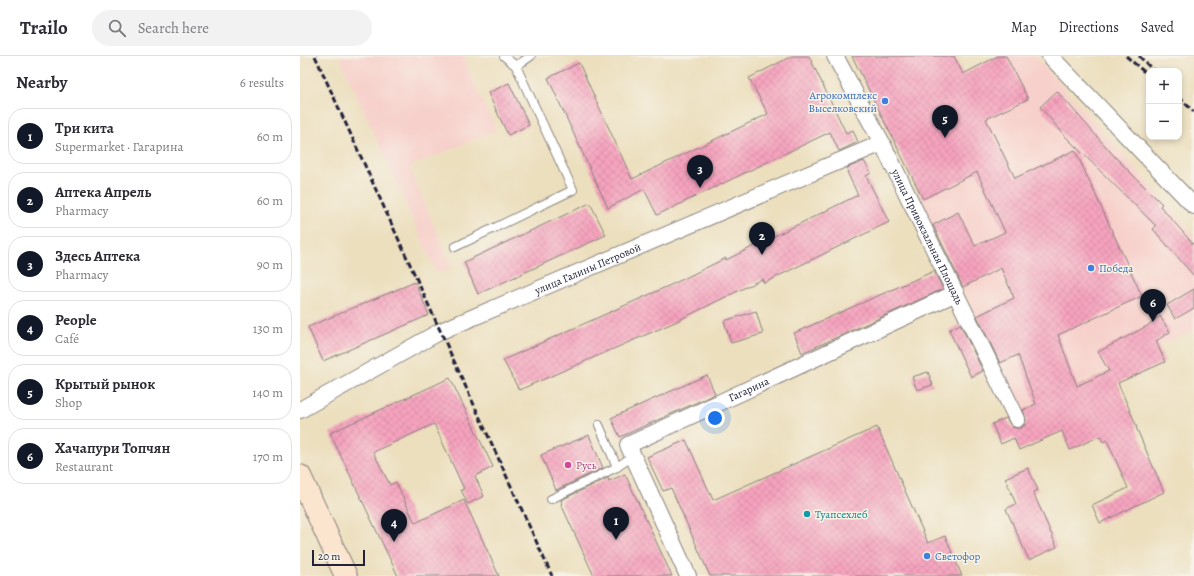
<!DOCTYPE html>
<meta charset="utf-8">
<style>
body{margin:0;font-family:Alegreya,serif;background:#f2f2f3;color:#2b2b33}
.controls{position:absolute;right:12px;top:12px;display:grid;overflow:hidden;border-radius:8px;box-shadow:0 2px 6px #0003}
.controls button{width:36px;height:36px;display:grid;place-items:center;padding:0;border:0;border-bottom:1px solid #e1e1e2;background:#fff;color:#2b2b33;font:20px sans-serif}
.scale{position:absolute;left:12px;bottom:10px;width:53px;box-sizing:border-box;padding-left:4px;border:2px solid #22223b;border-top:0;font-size:11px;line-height:14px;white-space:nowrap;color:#22223b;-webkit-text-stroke:3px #f7f3e8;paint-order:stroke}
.you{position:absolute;left:415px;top:362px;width:14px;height:14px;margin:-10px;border:3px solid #fff;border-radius:50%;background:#1a73e8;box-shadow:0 0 0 6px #1a73e833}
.badge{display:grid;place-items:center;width:26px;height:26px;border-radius:50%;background:#111827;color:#fff;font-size:13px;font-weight:700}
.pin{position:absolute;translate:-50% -33px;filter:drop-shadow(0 1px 2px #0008)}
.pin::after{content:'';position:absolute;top:21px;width:14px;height:12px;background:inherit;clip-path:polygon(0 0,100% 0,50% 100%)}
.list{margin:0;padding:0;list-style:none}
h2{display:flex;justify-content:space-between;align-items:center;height:52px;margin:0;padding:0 16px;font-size:17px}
h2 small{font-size:13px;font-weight:400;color:#7c7c81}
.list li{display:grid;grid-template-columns:26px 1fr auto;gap:12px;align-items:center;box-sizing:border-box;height:56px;margin:0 8px 8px;padding:0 8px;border:1px solid #e1e1e2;border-radius:16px}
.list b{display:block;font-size:15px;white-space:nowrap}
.list p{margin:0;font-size:13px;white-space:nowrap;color:#7c7c81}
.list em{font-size:13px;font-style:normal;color:#7c7c81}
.icon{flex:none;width:22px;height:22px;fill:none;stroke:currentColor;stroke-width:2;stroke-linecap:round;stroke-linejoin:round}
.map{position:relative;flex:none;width:894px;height:520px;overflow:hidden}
header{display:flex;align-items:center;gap:24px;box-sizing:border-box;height:56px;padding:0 20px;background:#fff;border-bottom:1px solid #e1e1e2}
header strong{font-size:19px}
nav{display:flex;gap:22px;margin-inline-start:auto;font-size:14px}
.search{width:280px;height:36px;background:#f2f2f3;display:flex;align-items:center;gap:10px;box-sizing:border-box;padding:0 14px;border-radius:22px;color:#7c7c81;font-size:15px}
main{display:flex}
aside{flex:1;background:#fff}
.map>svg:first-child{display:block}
.built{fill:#f7d0cb}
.building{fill:url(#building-cross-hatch)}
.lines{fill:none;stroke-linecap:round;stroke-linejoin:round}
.lane-casing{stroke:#87807c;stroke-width:10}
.street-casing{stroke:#87807c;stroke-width:18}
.secondary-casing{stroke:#87807c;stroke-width:24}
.lane{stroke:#fff;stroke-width:8}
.street{stroke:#fff;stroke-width:16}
.secondary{stroke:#fce5cf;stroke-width:22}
.rail{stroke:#22223b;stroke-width:3;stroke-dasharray:6 3;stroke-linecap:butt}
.shop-dot{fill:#3f7fe0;stroke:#f7f3e8;stroke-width:1.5}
.hotel-dot{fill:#d1479c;stroke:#f7f3e8;stroke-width:1.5}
.culture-dot{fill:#0f9aa8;stroke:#f7f3e8;stroke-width:1.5}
.labels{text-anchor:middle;stroke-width:3;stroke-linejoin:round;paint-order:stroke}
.shop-label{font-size:11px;fill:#366cbe;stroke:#f7f3e8;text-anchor:start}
.street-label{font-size:11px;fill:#22223b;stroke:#f7f3e8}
.hotel-label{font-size:11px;fill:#b23c85;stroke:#f7f3e8;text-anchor:start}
.culture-label{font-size:11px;fill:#0d838f;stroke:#f7f3e8;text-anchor:start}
</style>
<header>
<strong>Trailo</strong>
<div class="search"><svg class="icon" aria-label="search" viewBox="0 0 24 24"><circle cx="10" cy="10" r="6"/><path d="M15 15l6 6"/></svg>Search here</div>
<nav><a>Map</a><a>Directions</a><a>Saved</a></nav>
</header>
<main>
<aside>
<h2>Nearby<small>6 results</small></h2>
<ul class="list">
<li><span class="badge">1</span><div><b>Три кита</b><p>Supermarket · Гагарина</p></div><em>60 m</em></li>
<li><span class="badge">2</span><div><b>Аптека Апрель</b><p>Pharmacy</p></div><em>60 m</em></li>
<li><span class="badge">3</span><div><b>Здесь Аптека</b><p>Pharmacy</p></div><em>90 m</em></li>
<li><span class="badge">4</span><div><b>People</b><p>Café</p></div><em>130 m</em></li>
<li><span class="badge">5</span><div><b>Крытый рынок</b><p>Shop</p></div><em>140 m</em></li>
<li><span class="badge">6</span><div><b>Хачапури Топчян</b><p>Restaurant</p></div><em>170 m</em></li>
</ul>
</aside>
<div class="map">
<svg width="894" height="520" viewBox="0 0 894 520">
<defs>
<pattern id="building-cross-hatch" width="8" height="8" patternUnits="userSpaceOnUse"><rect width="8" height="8" fill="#f6a3be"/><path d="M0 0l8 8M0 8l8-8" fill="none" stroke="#d38ca4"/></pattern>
</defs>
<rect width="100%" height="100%" fill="#f7f3e8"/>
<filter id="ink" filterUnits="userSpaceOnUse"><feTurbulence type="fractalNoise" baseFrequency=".025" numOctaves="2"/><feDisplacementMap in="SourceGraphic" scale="8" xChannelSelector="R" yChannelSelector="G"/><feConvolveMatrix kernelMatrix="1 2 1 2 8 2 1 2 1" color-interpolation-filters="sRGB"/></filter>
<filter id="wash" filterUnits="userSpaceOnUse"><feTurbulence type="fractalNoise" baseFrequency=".012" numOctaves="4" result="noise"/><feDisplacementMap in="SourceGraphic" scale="16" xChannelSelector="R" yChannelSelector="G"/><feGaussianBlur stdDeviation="0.9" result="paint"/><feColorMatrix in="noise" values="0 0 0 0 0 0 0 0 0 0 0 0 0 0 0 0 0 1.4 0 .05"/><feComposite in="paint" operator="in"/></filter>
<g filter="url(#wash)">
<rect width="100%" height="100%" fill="#ecdfbe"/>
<!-- built -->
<g class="built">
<polygon points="39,0 162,0 196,74 109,111 152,212 137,217"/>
<polygon points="706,0 735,0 894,178 894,274 722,353 619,145 705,102 686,63 727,42"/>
</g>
<g id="blocks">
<!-- building -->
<g class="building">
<polygon points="492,0 509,0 546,77 553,74 558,86 539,95 530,76 357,159 344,133 308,152 248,22 279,7 332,123 468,58 449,22"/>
<polygon points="552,0 654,0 663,18 698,0 706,0 728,43 686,63 715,122 775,94 842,240 758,279 777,330 809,315 798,296 847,270 860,260 870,276 856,285 865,306 818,327 837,371 836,371 864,436 800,467 792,449 828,432 807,384 803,386 800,380 770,394 762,375 719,394 714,382 701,388 692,368 706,362 712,371 716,372 721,372 725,369 726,364 723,354 736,348 718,299 700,307 677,260 714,242 701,212 663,231 633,169 658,156 675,190 705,176 677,116 623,143"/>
<polygon points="209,27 229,69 208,79 188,37"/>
<polygon points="757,35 816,102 862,148 860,150 894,189 894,220 853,173 856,170 766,81 740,51"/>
<polygon points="564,105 571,117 566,120 589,166 464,227 462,223 373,267 219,334 203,304 375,227 426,202 426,204 558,139 547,116 548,116 547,112"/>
<polygon points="290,147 306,179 178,238 164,206"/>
<polygon points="634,215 643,233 502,297 494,277"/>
<polygon points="115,226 129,259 23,305 8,271"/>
<polygon points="894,233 894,252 875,263 867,249"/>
<polygon points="456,255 463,278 431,287 424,265"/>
<polygon points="660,268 683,315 671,321 649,274"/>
<polygon points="628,316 633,329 617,334 612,321"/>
<polygon points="407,319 415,338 320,381 311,362"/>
<polygon points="150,322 193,411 175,420 184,440 168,448 161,434 164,433 134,368 73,396 90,429 96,426 115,467 164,444 199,520 98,520 30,377"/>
<polygon points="577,371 628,487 645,480 662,520 410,520 371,432 363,435 347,401 386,384 413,444"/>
<polygon points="289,379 303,412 256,434 241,399"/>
<polygon points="728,412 738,434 733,436 757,491 729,504 706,453 716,448 705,422"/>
<polygon points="325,418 372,520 294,520 261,448 262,447 261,444 308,422 309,425"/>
</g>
</g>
</g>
<g filter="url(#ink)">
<use href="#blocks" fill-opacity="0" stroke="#87807c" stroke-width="1"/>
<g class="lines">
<defs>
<g id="lane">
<polyline points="204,0 216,10"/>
<polyline points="155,191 273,134 216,10 231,0"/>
<polyline points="299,369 317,411"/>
<polyline points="251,443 317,411 333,400"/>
</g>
<g id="street">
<path id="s1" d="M535,0L582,87L717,363"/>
<polyline points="750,0 894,150"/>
<path id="s2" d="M0,354L141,275L582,87"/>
<path id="s3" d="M388,520L328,389L656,237"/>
</g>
<polyline id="secondary" points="0,420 46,520"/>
</defs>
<!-- lane casing -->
<use href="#lane" class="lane-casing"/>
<!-- street casing -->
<use href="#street" class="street-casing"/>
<!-- secondary casing -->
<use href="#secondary" class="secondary-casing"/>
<!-- lane -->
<use href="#lane" class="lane"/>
<!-- street -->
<use href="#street" class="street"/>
<!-- secondary -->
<use href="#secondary" class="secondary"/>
<!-- rail -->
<g class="rail">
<polyline points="15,0 252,520"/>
<polyline points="826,0 849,20"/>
<polyline points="839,0 854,15"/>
<polyline points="879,41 894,56"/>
</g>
</g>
</g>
<!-- markers -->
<g class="shop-dot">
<circle cx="585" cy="45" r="4"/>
<circle cx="791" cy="212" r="4"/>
<circle cx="627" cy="500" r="4"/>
</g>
<circle class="hotel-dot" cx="268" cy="409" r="4"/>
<circle class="culture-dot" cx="507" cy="458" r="4"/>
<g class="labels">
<!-- shop labels -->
<g class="shop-label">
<text x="577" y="43" text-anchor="end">Агрокомплекс<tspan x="577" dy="13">Выселковский</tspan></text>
<text x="799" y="216">Победа</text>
<text x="635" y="504">Светофор</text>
</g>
<!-- street labels -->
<g class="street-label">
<text dy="4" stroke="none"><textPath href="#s1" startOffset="203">улица Привокзальная Площадь</textPath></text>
<text dy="4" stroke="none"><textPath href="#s2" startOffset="321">улица Галины Петровой</textPath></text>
<text dy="4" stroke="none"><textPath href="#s3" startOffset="277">Гагарина</textPath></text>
</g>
<!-- hotel labels -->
<g class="hotel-label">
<text x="276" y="413">Русь</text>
</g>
<!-- culture labels -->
<g class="culture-label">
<text x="515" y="462">Туапсехлеб</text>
</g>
</g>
</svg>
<div class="controls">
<button>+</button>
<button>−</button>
</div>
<div class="scale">20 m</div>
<div class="you"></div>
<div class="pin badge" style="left:316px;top:484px">1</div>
<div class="pin badge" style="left:462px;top:199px">2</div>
<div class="pin badge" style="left:400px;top:132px">3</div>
<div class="pin badge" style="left:94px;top:486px">4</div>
<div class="pin badge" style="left:645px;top:82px">5</div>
<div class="pin badge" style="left:853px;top:266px">6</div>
</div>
</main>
